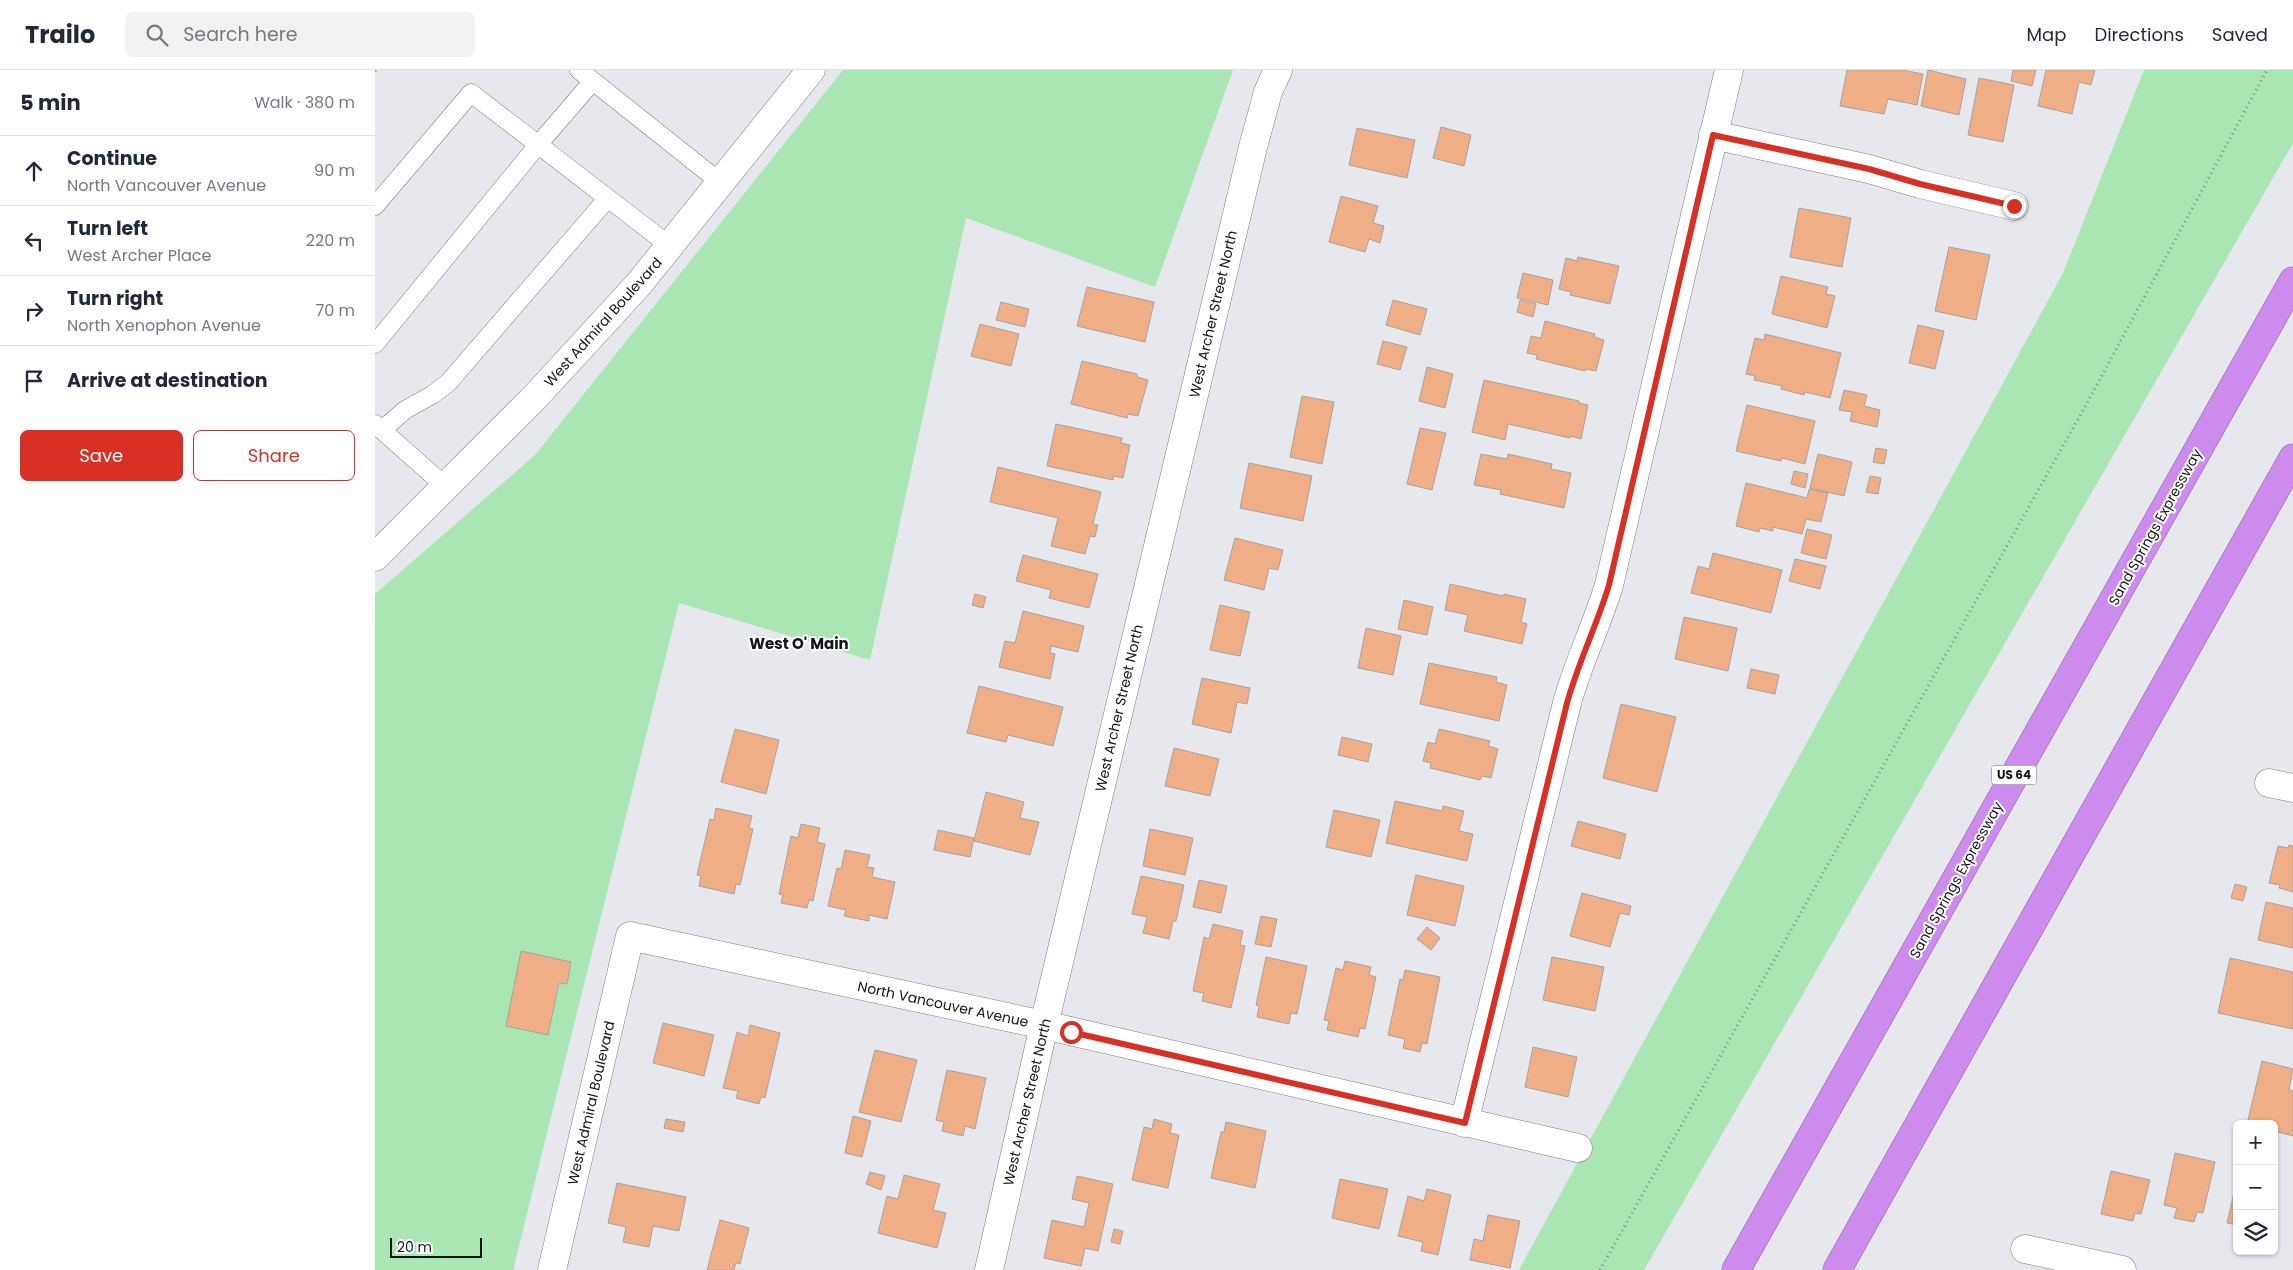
<!DOCTYPE html>
<meta charset="utf-8">
<style>
body{margin:0;font-family:Poppins,sans-serif;background:#f2f2f3;color:#1f2937}
.controls{position:absolute;right:15px;bottom:15px;display:grid;overflow:hidden;border-radius:8px;box-shadow:0 1px 4px #0004}
.controls button{width:45px;height:45px;display:grid;place-items:center;padding:0;border:0;border-bottom:1px solid #e0e1e3;background:#fff;color:#1f2937;font:25px sans-serif}
.scale{position:absolute;left:15px;bottom:12px;width:92px;box-sizing:border-box;padding-left:5px;border:2px solid #131416;border-top:0;font-size:14px;line-height:18px;white-space:nowrap;color:#131416;-webkit-text-stroke:4px #fff;paint-order:stroke}
.stop{position:absolute;width:15px;height:15px;margin:-11px;border:4px solid #d93025;border-radius:50%;background:#fff}
.stop.end{background:#d93025;border-color:#fff;box-shadow:0 1px 5px #0008}
.list{margin:0;padding:0;list-style:none}
h2{display:flex;justify-content:space-between;align-items:center;height:65px;margin:0;padding:0 20px;font-size:21px}
h2 small{font-size:16px;font-weight:400;color:#747a83}
.list li{display:grid;grid-template-columns:32px 1fr auto;gap:15px;align-items:center;box-sizing:border-box;height:70px;padding:0 20px;border-top:1px solid #e0e1e3}
.list b{display:block;font-size:19px;white-space:nowrap}
.list p{margin:0;font-size:16px;white-space:nowrap;color:#747a83}
.list em{font-size:16px;font-style:normal;color:#747a83}
.actions{display:flex;gap:10px;padding:15px 20px}
.actions a{flex:1;padding:11px 0;border:1px solid #d93025;border-radius:8px;text-align:center;font-size:18px;color:#d93025}
.actions .main{background:#d93025;color:#fff}
.icon{flex:none;width:28px;height:28px;fill:none;stroke:currentColor;stroke-width:2;stroke-linecap:round;stroke-linejoin:round}
.map{position:relative;flex:none;width:1918px;height:1200px;overflow:hidden}
header{display:flex;align-items:center;gap:30px;box-sizing:border-box;height:70px;padding:0 25px;background:#fff;border-bottom:1px solid #e0e1e3}
header strong{font-size:24px}
nav{display:flex;gap:28px;margin-inline-start:auto;font-size:18px}
.search{width:350px;height:45px;background:#f2f2f3;display:flex;align-items:center;gap:12px;box-sizing:border-box;padding:0 18px;border-radius:8px;color:#747a83;font-size:19px}
main{display:flex}
aside{flex:1;background:#fff}
.map>svg:first-child{display:block}
.green{fill:#aae5b4}
.building{fill:#efae86;stroke:#a7a29f}
.lines{fill:none;stroke-linecap:round;stroke-linejoin:round}
.service-casing{stroke:#7b7d82;stroke-width:19}
.minor-casing{stroke:#7b7d82;stroke-width:29}
.motorway-casing{stroke:#8b61a2;stroke-width:29}
.path{stroke:#87888d;stroke-width:3;stroke-dasharray:1 4;stroke-linecap:butt}
.service{stroke:#fff;stroke-width:18}
.minor{stroke:#fff;stroke-width:28}
.motorway{stroke:#cc8bed;stroke-width:28}
.route{stroke:#d93025;stroke-width:6}
.labels{text-anchor:middle;stroke-width:4;stroke-linejoin:round;paint-order:stroke}
.shield{fill:#fff;stroke:#5a5a5c;stroke-width:1}
.shield-label{font-size:12px;font-weight:bold;fill:#131416}
.street-label{font-size:14px;fill:#131416;stroke:#fff}
.neighbourhood-label{font-size:15px;font-weight:bold;fill:#131416;stroke:#fff}
</style>
<header>
<strong>Trailo</strong>
<div class="search"><svg class="icon" aria-label="search" viewBox="0 0 24 24"><circle cx="10" cy="10" r="6"/><path d="M15 15l6 6"/></svg>Search here</div>
<nav><a>Map</a><a>Directions</a><a>Saved</a></nav>
</header>
<main>
<aside>
<h2>5 min<small>Walk · 380 m</small></h2>
<ul class="list">
<li><svg class="icon" aria-label="ahead" viewBox="0 0 24 24"><path d="M12 20V5M6 11l6-6 6 6"/></svg><div><b>Continue</b><p>North Vancouver Avenue</p></div><em>90 m</em></li>
<li><svg class="icon" aria-label="left" viewBox="0 0 24 24"><path d="M17 20v-9H6M10 6l-5 5 5 5"/></svg><div><b>Turn left</b><p>West Archer Place</p></div><em>220 m</em></li>
<li><svg class="icon" aria-label="right" viewBox="0 0 24 24"><path d="M7 20v-9h11M14 6l5 5-5 5"/></svg><div><b>Turn right</b><p>North Xenophon Avenue</p></div><em>70 m</em></li>
<li><svg class="icon" aria-label="arrive" viewBox="0 0 24 24"><path d="M6 21V4h12l-3 4 3 4H6"/></svg><div><b>Arrive at destination</b></div></li>
</ul>
<div class="actions"><a class="main">Save</a><a>Share</a></div>
</aside>
<div class="map">
<svg width="1918" height="1200" viewBox="0 0 1918 1200">
<rect width="100%" height="100%" fill="#e6e8ee"/>
<!-- green -->
<g class="green">
<polygon points="468,0 858,0 780,217 591,148 495,590 304,533 138,1200 0,1200 0,524 160,385"/>
<polygon points="1769,0 1918,0 1918,73 1269,1200 1144,1200 1688,203"/>
</g>
<!-- building -->
<g class="building">
<polygon points="1472,0 1527,0 1548,4 1542,35 1513,29 1509,44 1465,36"/>
<polygon points="1553,0 1591,9 1584,45 1546,36"/>
<polygon points="1638,0 1661,0 1657,16 1636,11"/>
<polygon points="1671,0 1720,0 1716,15 1704,12 1697,44 1663,36"/>
<polygon points="1604,8 1639,15 1628,72 1593,65"/>
<polygon points="1066,57 1096,65 1089,96 1058,88"/>
<polygon points="982,58 1040,70 1032,108 974,95"/>
<polygon points="966,126 1003,136 998,153 1009,156 1005,173 994,169 990,182 954,172"/>
<polygon points="1424,138 1476,148 1467,197 1415,187"/>
<polygon points="1574,177 1615,185 1601,250 1560,241"/>
<polygon points="1203,187 1244,196 1235,234 1195,225 1196,222 1184,219 1191,188 1202,191"/>
<polygon points="1148,203 1178,210 1173,235 1142,228"/>
<polygon points="1406,206 1453,217 1451,224 1460,226 1452,258 1397,244"/>
<polygon points="712,217 779,232 770,272 702,256"/>
<polygon points="1018,230 1052,239 1045,265 1011,255"/>
<polygon points="1145,230 1161,234 1158,247 1142,242"/>
<polygon points="626,232 654,239 650,257 621,250"/>
<polygon points="1170,251 1220,264 1219,267 1229,270 1221,301 1211,299 1210,301 1161,289 1162,285 1152,283 1156,266 1166,268"/>
<polygon points="605,254 644,264 636,296 596,286"/>
<polygon points="1543,255 1569,261 1560,299 1534,293"/>
<polygon points="1390,264 1466,283 1455,328 1430,322 1429,325 1406,319 1407,316 1379,310 1380,306 1371,304 1380,268 1389,270"/>
<polygon points="1008,271 1032,277 1025,300 1002,294"/>
<polygon points="707,291 762,304 762,307 773,310 763,346 753,344 752,348 696,334"/>
<polygon points="1052,297 1078,304 1070,338 1044,331"/>
<polygon points="1109,310 1204,331 1204,333 1213,335 1206,369 1196,366 1195,368 1133,354 1130,370 1097,362"/>
<polygon points="1469,320 1492,325 1489,336 1505,340 1502,357 1475,351 1477,342 1464,340"/>
<polygon points="927,326 959,332 947,394 915,387"/>
<polygon points="1372,335 1440,351 1430,394 1407,388 1406,391 1361,381"/>
<polygon points="681,354 747,368 746,373 755,375 748,408 739,406 738,410 672,396"/>
<polygon points="1045,358 1071,363 1057,420 1032,414"/>
<polygon points="1501,378 1512,380 1509,394 1498,392"/>
<polygon points="1106,384 1132,389 1133,384 1177,394 1176,399 1196,403 1189,438 1125,424 1126,420 1099,415"/>
<polygon points="1443,384 1477,392 1469,426 1435,418"/>
<polygon points="874,393 937,406 928,451 865,438"/>
<polygon points="623,397 726,422 718,454 723,455 720,467 715,466 710,484 676,476 683,448 615,432"/>
<polygon points="1419,401 1433,404 1430,418 1416,414"/>
<polygon points="1495,406 1506,408 1503,424 1491,422"/>
<polygon points="1371,413 1432,428 1434,419 1453,423 1446,452 1431,449 1427,464 1398,457 1398,461 1385,458 1384,462 1361,456"/>
<polygon points="1432,459 1457,465 1451,489 1426,483"/>
<polygon points="860,468 908,480 903,500 894,498 889,520 849,510"/>
<polygon points="1338,483 1407,500 1396,543 1316,523 1323,496 1334,499"/>
<polygon points="648,485 723,504 714,538 674,528 676,520 641,511"/>
<polygon points="1420,489 1451,496 1445,519 1414,511"/>
<polygon points="1075,514 1128,526 1129,524 1151,529 1146,552 1152,554 1147,574 1089,561 1093,545 1070,540"/>
<polygon points="600,524 611,527 608,538 597,535"/>
<polygon points="1029,530 1058,537 1052,565 1023,559"/>
<polygon points="845,535 875,542 865,586 835,580"/>
<polygon points="648,541 709,556 703,582 676,576 675,583 680,584 675,609 624,597 630,571 640,573"/>
<polygon points="1309,547 1362,558 1353,601 1300,589"/>
<polygon points="991,558 1026,566 1018,605 983,598"/>
<polygon points="1054,593 1122,607 1121,612 1132,615 1124,651 1045,634"/>
<polygon points="1376,599 1404,605 1400,624 1372,618"/>
<polygon points="827,608 875,618 872,634 862,632 856,663 817,654"/>
<polygon points="604,616 688,637 678,676 633,665 631,672 592,663"/>
<polygon points="1246,634 1301,647 1282,722 1228,708"/>
<polygon points="360,659 404,670 391,724 346,712"/>
<polygon points="1064,659 1115,671 1113,676 1123,679 1116,708 1107,706 1105,710 1055,698 1056,693 1048,691 1053,672 1060,674"/>
<polygon points="967,667 997,674 993,692 963,685"/>
<polygon points="799,678 844,689 835,726 790,716"/>
<polygon points="611,722 649,732 645,748 664,752 655,785 599,771"/>
<polygon points="1020,731 1067,741 1068,736 1089,741 1084,761 1098,764 1092,791 1011,773"/>
<polygon points="341,738 377,746 374,758 378,759 365,815 361,814 359,824 324,816 326,806 322,805 335,749 339,750"/>
<polygon points="959,740 1005,750 996,787 951,777"/>
<polygon points="1203,751 1251,764 1245,789 1196,776"/>
<polygon points="426,754 445,758 442,772 450,774 438,831 434,830 432,838 406,833 408,825 404,824 416,766 423,768"/>
<polygon points="775,759 818,768 810,805 768,796"/>
<polygon points="563,760 599,768 595,787 559,780"/>
<polygon points="1914,775 1918,776 1918,822 1904,818 1905,815 1894,813 1903,776 1913,778"/>
<polygon points="470,780 495,785 492,797 499,798 497,807 520,812 512,849 494,845 494,851 469,846 471,840 453,836 462,798 466,799"/>
<polygon points="1041,805 1089,816 1080,856 1032,845"/>
<polygon points="766,806 809,815 801,851 798,851 794,869 768,863 772,847 757,844"/>
<polygon points="824,810 852,816 846,843 818,837"/>
<polygon points="1860,814 1872,817 1868,831 1856,828"/>
<polygon points="1207,823 1256,836 1254,845 1245,843 1235,877 1195,866"/>
<polygon points="1891,832 1918,838 1918,878 1883,870"/>
<polygon points="886,846 902,849 896,877 880,874"/>
<polygon points="838,854 868,861 865,875 870,876 856,938 827,931 829,923 818,921 829,867 834,869"/>
<polygon points="1052,857 1065,868 1056,880 1042,869"/>
<polygon points="146,881 196,892 192,914 184,913 173,965 131,956"/>
<polygon points="891,887 932,896 922,944 916,943 914,954 882,947 884,936 881,935"/>
<polygon points="1177,887 1229,897 1220,941 1168,930"/>
<polygon points="1855,888 1918,902 1918,959 1843,943"/>
<polygon points="970,891 996,897 994,905 1001,907 990,959 985,958 983,967 952,960 954,951 949,950 961,898 968,900"/>
<polygon points="1030,900 1065,907 1052,974 1047,973 1045,982 1028,978 1030,969 1013,965 1025,909 1028,910"/>
<polygon points="288,953 339,965 329,1006 278,993"/>
<polygon points="375,955 405,963 390,1028 386,1027 384,1034 361,1028 363,1021 348,1018 362,962 373,966"/>
<polygon points="1158,977 1202,987 1193,1027 1150,1017"/>
<polygon points="500,980 542,990 526,1052 484,1042"/>
<polygon points="1887,991 1918,999 1914,1020 1918,1021 1918,1066 1899,1061 1899,1054 1872,1054"/>
<polygon points="572,1000 611,1008 600,1059 590,1056 588,1066 567,1061 569,1052 561,1050"/>
<polygon points="478,1046 496,1051 487,1087 470,1083"/>
<polygon points="291,1049 310,1052 308,1062 289,1058"/>
<polygon points="779,1049 797,1054 795,1063 804,1065 793,1118 757,1110 769,1057 777,1059"/>
<polygon points="851,1052 891,1061 880,1118 836,1108 846,1062 849,1062"/>
<polygon points="1800,1083 1840,1092 1828,1143 1822,1142 1819,1152 1799,1148 1802,1138 1789,1135"/>
<polygon points="1736,1101 1775,1110 1766,1144 1760,1143 1758,1151 1726,1144"/>
<polygon points="495,1102 510,1106 506,1120 491,1114"/>
<polygon points="529,1105 565,1114 558,1140 571,1143 562,1178 503,1163 512,1126 523,1129"/>
<polygon points="702,1106 738,1114 723,1181 710,1178 706,1196 669,1188 677,1150 709,1157 714,1133 697,1129"/>
<polygon points="965,1109 1013,1119 1004,1159 957,1148"/>
<polygon points="1862,1110 1862,1155 1852,1153"/>
<polygon points="242,1113 311,1127 304,1161 278,1156 274,1177 248,1172 251,1157 233,1153"/>
<polygon points="1052,1119 1076,1125 1063,1185 1046,1181 1048,1172 1023,1166 1033,1126 1049,1131"/>
<polygon points="1113,1145 1145,1151 1135,1198 1095,1190 1099,1169 1108,1171"/>
<polygon points="345,1150 374,1158 365,1194 361,1193 359,1200 332,1200"/>
<polygon points="739,1159 748,1161 745,1174 736,1172"/>
</g>
<g class="lines">
<defs>
<g id="service">
<polyline points="204,0 346,113"/>
<polyline points="0,136 96,23 295,176"/>
<polyline points="0,274 162,76 218,11"/>
<polyline points="0,354 71,417"/>
<polyline points="7,360 30,340 57,325 73,313 232,129"/>
</g>
<g id="minor">
<polyline points="1338,65 1494,99 1545,114 1639,136"/>
<polyline points="0,487 160,327 263,215 436,0"/>
<polyline points="1894,713 1918,718"/>
<path d="M1089,1053L1192,633C1203,593 1222,555 1234,515L1354,0"/>
<polyline points="1650,1179 1747,1200"/>
<polyline points="177,1200 255,866 669,955 1203,1078"/>
<polyline points="614,1200 669,955 878,77 893,22 903,0"/>
</g>
<g id="motorway">
<polyline points="1361,1200 1918,211"/>
<polyline points="1462,1200 1918,388"/>
</g>
</defs>
<!-- service casing -->
<use href="#service" class="service-casing"/>
<!-- minor casing -->
<use href="#minor" class="minor-casing"/>
<!-- motorway casing -->
<use href="#motorway" class="motorway-casing"/>
<!-- path -->
<g class="path">
<polyline points="0,1 1,0"/>
<polyline points="1225,1200 1711,335 1892,0"/>
</g>
<!-- service -->
<use href="#service" class="service"/>
<!-- minor -->
<use href="#minor" class="minor"/>
<!-- motorway -->
<use href="#motorway" class="motorway"/>
</g>
<g class="lines">
<!-- route -->
<path class="route" d="M696,962L1090,1053L1192,633C1203,593 1222,555 1234,515L1338,65L1494,99L1545,114L1639,136"/>
</g>
<g class="labels">
<!-- shield labels -->
<rect class="shield" x="1616.5" y="695.5" width="45" height="19" rx="4"/>
<g class="shield-label">
<text x="1639" y="709">US 64</text>
</g>
<!-- street labels -->
<g class="street-label">
<text transform="translate(838 244) rotate(-77)" y="5">West Archer Street North</text>
<text transform="translate(228 252) rotate(-48)" y="5">West Admiral Boulevard</text>
<text transform="translate(1780 457) rotate(-61)" y="5">Sand Springs Expressway</text>
<text transform="translate(744 638) rotate(-77)" y="5">West Archer Street North</text>
<text transform="translate(1581 810) rotate(-61)" y="5">Sand Springs Expressway</text>
<text transform="translate(568 934) rotate(12)" y="5">North Vancouver Avenue</text>
<text transform="translate(652 1032) rotate(-77)" y="5">West Archer Street North</text>
<text transform="translate(216 1033) rotate(-77)" y="5">West Admiral Boulevard</text>
</g>
<!-- neighbourhood labels -->
<g class="neighbourhood-label">
<text x="424" y="579">West O' Main</text>
</g>
</g>
</svg>
<div class="controls">
<button>+</button>
<button>−</button>
<button><svg class="icon" aria-label="layers" viewBox="0 0 24 24"><path d="M12 4l9 5-9 5-9-5zM3 14l9 5 9-5"/></svg></button>
</div>
<div class="scale">20 m</div>
<div class="stop" style="left:696px;top:962px"></div>
<div class="stop end" style="left:1639px;top:136px"></div>
</div>
</main>
